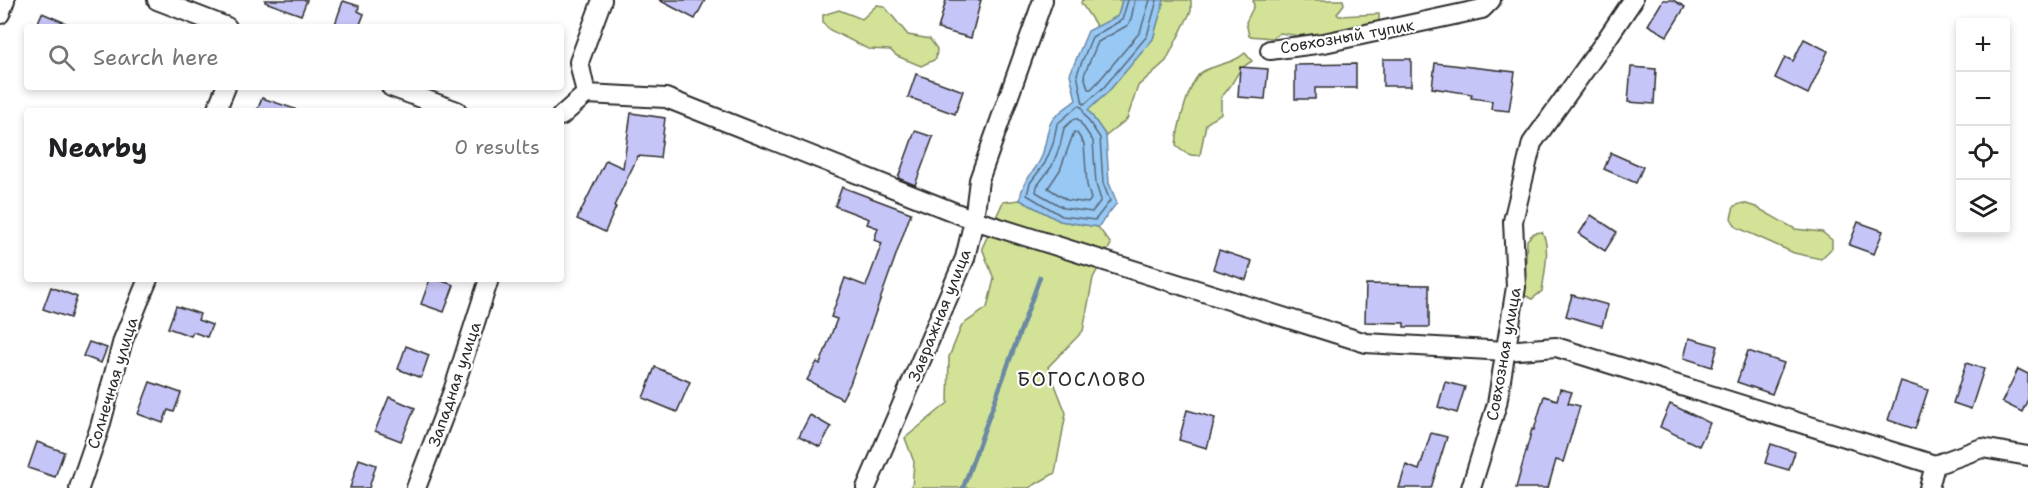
<!DOCTYPE html>
<meta charset="utf-8">
<style>
body{margin:0;font-family:"Shantell Sans",sans-serif;background:#f2f2f2;color:#202124}
.controls{position:absolute;right:18px;top:18px;display:grid;overflow:hidden;border-radius:6px;box-shadow:0 3px 9px #0003}
.controls button{width:54px;height:54px;display:grid;place-items:center;padding:0;border:0;border-bottom:2px solid #e0e0e0;background:#fff;color:#202124;font:30px sans-serif}
.list{margin:0;padding:0;list-style:none}
h2{display:flex;justify-content:space-between;align-items:center;height:78px;margin:0;padding:0 24px;font-size:26px}
h2 small{font-size:20px;font-weight:400;color:#757577}
.icon{flex:none;width:33px;height:33px;fill:none;stroke:currentColor;stroke-width:2;stroke-linecap:round;stroke-linejoin:round}
.map{position:relative;flex:none;width:2028px;height:488px;overflow:hidden}
.search{position:absolute;background:#fff;box-shadow:0 3px 9px #0003;left:24px;top:24px;width:540px;height:66px;display:flex;align-items:center;gap:15px;box-sizing:border-box;padding:0 21px;border-radius:6px;color:#757577;font-size:22px}
.panel{position:absolute;background:#fff;box-shadow:0 3px 9px #0003;left:24px;top:108px;width:540px;height:174px;border-radius:6px}
.map>svg:first-child{display:block}
.green{fill:#d2e397;stroke:#7e8761;stroke-width:1.5}
.water{fill:#98c8f4;stroke:#6c89a4;stroke-width:1.5}
.lines{fill:none;stroke-linecap:round;stroke-linejoin:round}
.shore{stroke:#576a7b;stroke-width:1.5}
.stream{stroke:#6c89a4;stroke-width:4.5}
.building{fill:#c6c5f7;stroke:#2b2b2b;stroke-width:1.5}
.minor-casing{stroke:#2b2b2b;stroke-width:22}
.minor{stroke:#fff;stroke-width:18}
.labels{text-anchor:middle;stroke-width:4.5;stroke-linejoin:round;paint-order:stroke}
.street-label{font-size:16px;fill:#2b2b2b;stroke:#fff}
.quarter-label{font-size:20px;letter-spacing:1.5px;fill:#2b2b2b;stroke:#fff}
</style>
<div class="map">
<svg width="2028" height="488" viewBox="0 0 2028 488">
<rect width="100%" height="100%" fill="#fff"/>
<filter id="ink" filterUnits="userSpaceOnUse"><feTurbulence type="fractalNoise" baseFrequency=".0167" numOctaves="2"/><feDisplacementMap in="SourceGraphic" scale="12" xChannelSelector="R" yChannelSelector="G"/><feConvolveMatrix kernelMatrix="1 2 1 2 8 2 1 2 1" color-interpolation-filters="sRGB"/></filter>
<g filter="url(#ink)">
<!-- green -->
<g class="green">
<polygon points="1082,0 1122,0 1118,16 1097,27 1081,3"/>
<polygon points="1164,0 1191,0 1191,11 1166,61 1138,86 1127,119 1106,136 1088,110 1108,92 1153,39"/>
<polygon points="1253,0 1343,0 1344,4 1337,14 1339,16 1379,14 1379,26 1347,35 1313,34 1300,36 1280,33 1273,38 1249,36 1246,22 1254,6"/>
<polygon points="877,5 884,6 908,35 930,39 937,49 936,59 921,66 897,56 890,50 868,49 830,30 823,23 823,15 839,10 862,19"/>
<path d="M1245,53L1252,61C1233,71 1237,83 1221,97V113L1206,124L1200,155C1190,157 1183,152 1176,146C1177,130 1189,80 1202,72C1216,64 1233,64 1245,53Z"/>
<polygon points="1020,200 1060,221 1098,227 1111,244 1093,278 1083,331 1048,367 1066,413 1055,473 1029,488 912,488 914,462 905,438 948,403 949,357 962,325 987,308 994,279 982,248 1003,202"/>
<polygon points="1743,203 1756,207 1795,229 1822,232 1832,240 1832,248 1821,259 1794,253 1736,227 1731,218 1734,206"/>
<path d="M1542,232C1551,246 1544,276 1542,291L1532,299L1524,295L1527,240L1534,233Z"/>
</g>
<!-- water -->
<path class="water" d="M1122,0H1164L1153,39L1108,92L1088,110L1106,136L1109,183L1117,203L1098,227L1060,221L1020,200C1022,179 1034,174 1041,158C1046,146 1046,133 1051,122C1055,114 1069,106 1076,100L1070,74L1088,31L1118,16Z"/>
<g class="lines">
<!-- shore -->
<g class="shore">
<polyline points="1128,0 1122,20 1092,37 1077,74 1083,104 1086,103 1104,87 1147,36 1157,0"/>
<polyline points="1135,0 1131,19 1128,25 1098,42 1084,75 1088,89 1091,89 1098,82 1140,32 1150,0"/>
<polygon points="1078,106 1082,107 1084,114 1100,138 1103,183 1110,201 1095,220 1062,216 1027,195 1030,183 1045,163 1053,144 1057,124"/>
<polygon points="1074,119 1078,119 1093,141 1096,184 1101,200 1092,212 1064,208 1036,192 1037,186 1052,166 1060,146 1064,128"/>
<polygon points="1074,132 1077,133 1084,144 1087,185 1091,199 1088,203 1067,200 1048,188 1060,170"/>
</g>
<!-- stream -->
<polyline class="stream" points="963,488 1040,277"/>
</g>
<!-- building -->
<g class="building">
<polygon points="265,0 307,0 301,15 265,2"/>
<polygon points="659,0 705,0 695,19"/>
<polygon points="946,0 981,0 971,38 938,29"/>
<polygon points="1663,0 1673,0 1685,7 1667,36 1648,25"/>
<polygon points="343,1 359,6 358,11 364,14 359,27 334,27"/>
<polygon points="42,13 75,27 36,27"/>
<polygon points="1804,39 1828,51 1808,94 1775,78 1785,57 1793,61"/>
<rect x="1383" y="59" width="28" height="27"/>
<polygon points="1435,63 1515,72 1509,111 1491,109 1492,101 1471,98 1472,94 1432,88"/>
<polygon points="1356,64 1356,88 1315,88 1315,99 1295,99 1295,65"/>
<polygon points="1240,67 1268,69 1265,99 1238,97"/>
<polygon points="1631,67 1656,69 1654,104 1628,102"/>
<polygon points="916,74 963,91 955,114 908,97"/>
<polygon points="262,98 295,109 295,111 257,111"/>
<polygon points="631,113 665,118 660,158 638,156 614,206 616,207 605,232 577,219 606,160 623,168"/>
<polygon points="915,131 933,137 915,185 898,178"/>
<polygon points="1611,153 1643,167 1636,183 1604,169"/>
<polygon points="842,187 911,213 850,384 842,399 807,380 817,362 820,364 837,319 831,317 845,278 866,286 882,243 874,240 878,228 867,224 869,219 835,206"/>
<polygon points="1591,215 1617,232 1605,251 1579,234"/>
<polygon points="1858,222 1883,231 1874,254 1849,245"/>
<polygon points="1219,250 1252,261 1246,280 1213,269"/>
<polygon points="430,279 436,279 454,285 444,312 421,304"/>
<polygon points="1366,284 1429,285 1429,327 1404,327 1404,323 1365,322"/>
<polygon points="51,287 77,297 70,318 43,309"/>
<polygon points="1572,295 1608,305 1602,326 1566,316"/>
<polygon points="176,306 200,314 198,320 212,325 207,337 193,332 191,336 168,328"/>
<polygon points="1689,338 1718,346 1712,367 1684,358"/>
<polygon points="89,342 107,348 101,363 83,356"/>
<polygon points="406,346 429,355 421,378 398,369"/>
<polygon points="1748,351 1784,363 1772,394 1737,382"/>
<polygon points="1966,363 1984,369 1971,409 1953,403"/>
<polygon points="655,367 690,382 677,412 643,398"/>
<polygon points="2018,369 2028,374 2028,399 2022,412 2002,402"/>
<polygon points="1901,381 1928,390 1915,429 1888,420"/>
<polygon points="150,382 181,393 174,412 168,410 163,423 138,414"/>
<polygon points="1445,382 1465,387 1457,413 1438,407"/>
<polygon points="1560,389 1572,392 1568,403 1580,406 1563,462 1556,460 1548,488 1516,488 1532,429 1534,430 1544,396 1557,400"/>
<polygon points="389,397 415,408 401,441 375,431"/>
<polygon points="1670,404 1710,423 1699,446 1660,427"/>
<polygon points="1187,410 1215,418 1207,448 1179,440"/>
<polygon points="810,415 831,427 820,447 799,436"/>
<polygon points="1431,433 1447,437 1431,488 1399,488 1406,465 1419,470"/>
<polygon points="37,442 64,452 55,477 28,468"/>
<polygon points="1771,444 1795,452 1789,470 1765,463"/>
<polygon points="359,459 376,465 369,488 350,488"/>
</g>
<g class="lines">
<defs>
<g id="minor">
<polyline points="157,0 227,27"/>
<polyline points="0,14 5,0"/>
<polyline points="1270,50 1324,43 1482,9 1491,0"/>
<polyline points="391,87 457,111"/>
<polyline points="586,94 579,62 602,0"/>
<polyline points="216,111 226,87"/>
<polyline points="561,116 586,94 666,98 974,220 1366,343 1506,351 1556,347 1935,465 1982,448 2028,456"/>
<polyline points="79,488 100,427 123,340 148,279"/>
<polyline points="416,488 453,391 489,279"/>
<polyline points="866,488 965,258 974,220 979,180 1043,0"/>
<polyline points="1471,488 1497,404 1516,287 1513,221 1532,143 1604,43 1633,0"/>
<polyline points="1929,488 1935,465"/>
</g>
</defs>
<!-- minor casing -->
<use href="#minor" class="minor-casing"/>
<!-- minor -->
<use href="#minor" class="minor"/>
</g>
</g>
<g class="labels">
<!-- street labels -->
<g class="street-label">
<text transform="translate(1347 36) rotate(-10)" y="6">Совхозный тупик</text>
<text transform="translate(939 315) rotate(-68)" y="6">Завражная улица</text>
<text transform="translate(1503 354) rotate(-80)" y="6">Совхозная улица</text>
<text transform="translate(112 383) rotate(-73)" y="6">Солнечная улица</text>
<text transform="translate(454 384) rotate(-71)" y="6">Западная улица</text>
</g>
<!-- quarter labels -->
<g class="quarter-label">
<text x="1082" y="386">БОГОСЛОВО</text>
</g>
</g>
</svg>
<div class="controls">
<button>+</button>
<button>−</button>
<button><svg class="icon" aria-label="locate" viewBox="0 0 24 24"><circle cx="12" cy="12" r="6"/><path d="M12 2v4M12 18v4M2 12h4M18 12h4"/></svg></button>
<button><svg class="icon" aria-label="layers" viewBox="0 0 24 24"><path d="M12 4l9 5-9 5-9-5zM3 14l9 5 9-5"/></svg></button>
</div>
<div class="search"><svg class="icon" aria-label="search" viewBox="0 0 24 24"><circle cx="10" cy="10" r="6"/><path d="M15 15l6 6"/></svg>Search here</div>
<section class="panel">
<h2>Nearby<small>0 results</small></h2>
<ul class="list">
</ul>
</section>
</div>
